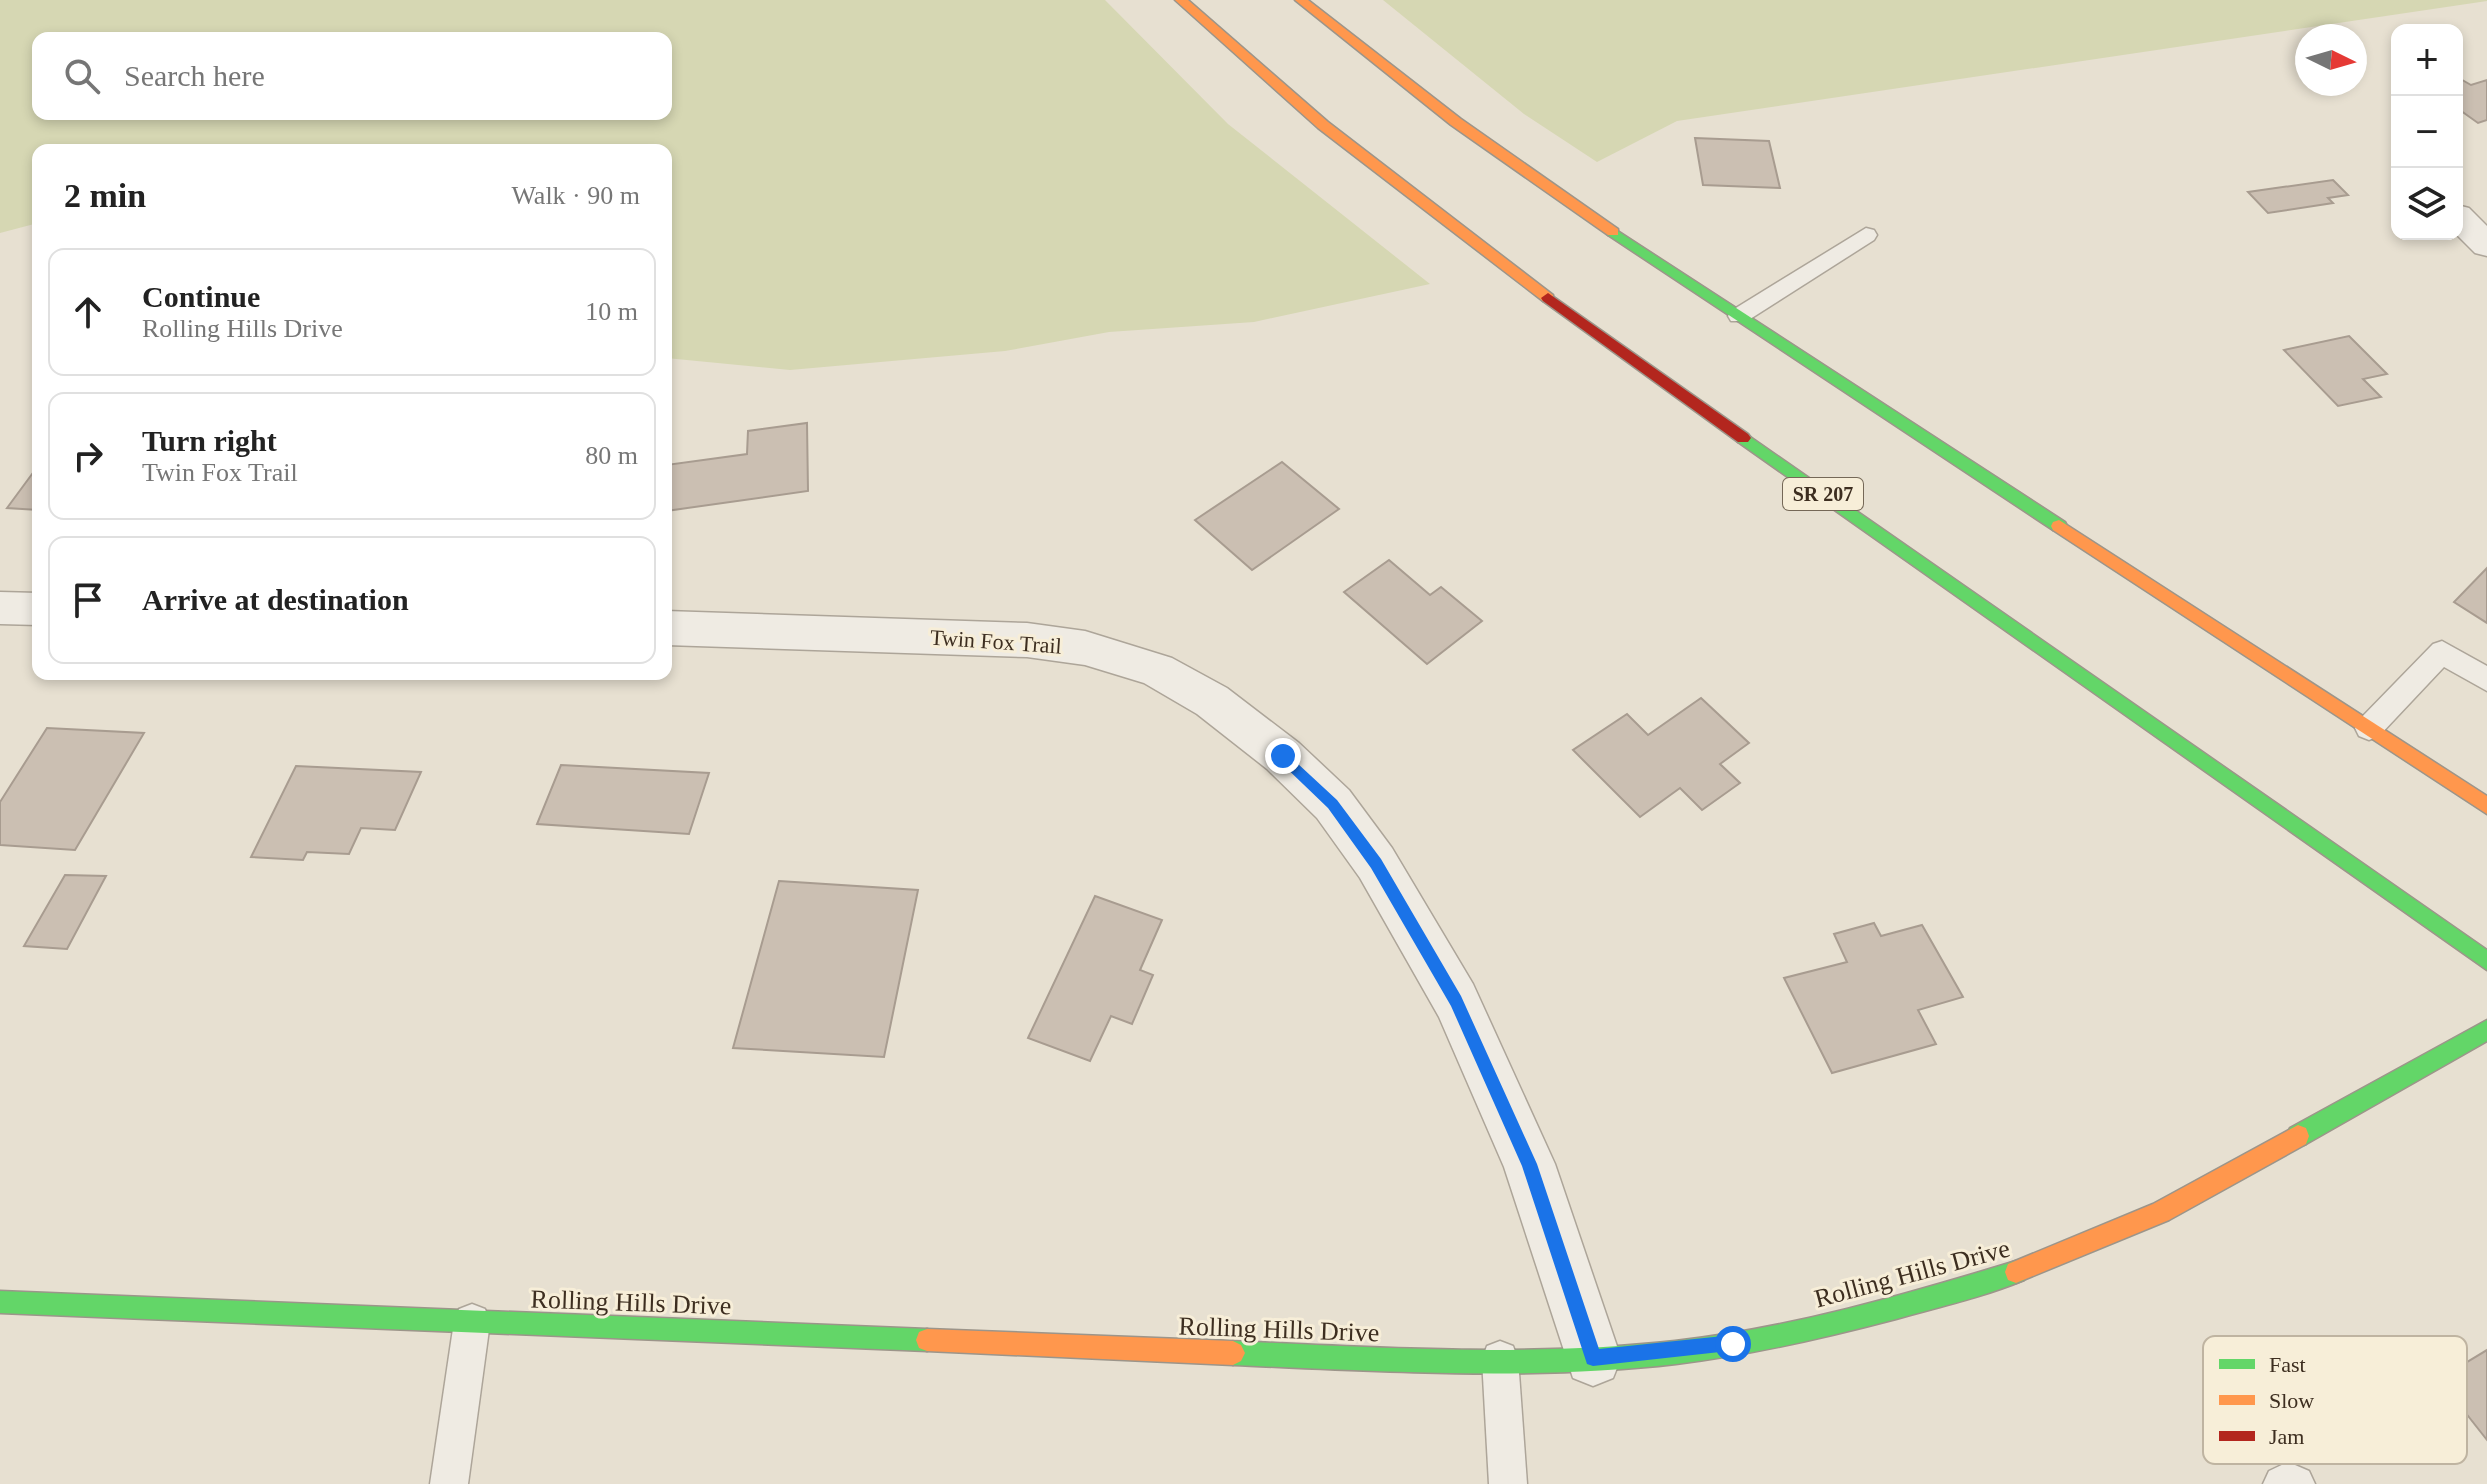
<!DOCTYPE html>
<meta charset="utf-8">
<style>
body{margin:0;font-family:"Times New Roman",serif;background:#f2f2f2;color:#222}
.controls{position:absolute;right:24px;top:24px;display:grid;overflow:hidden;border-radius:16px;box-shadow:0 4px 12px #0003}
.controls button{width:72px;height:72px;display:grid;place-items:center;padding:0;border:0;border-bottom:2px solid #e0e0e0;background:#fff;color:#222;font:40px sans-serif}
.compass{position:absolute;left:2295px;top:24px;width:72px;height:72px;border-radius:50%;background:#fff;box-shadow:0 4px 12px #0003;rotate:95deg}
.stop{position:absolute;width:24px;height:24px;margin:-18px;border:6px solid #1a73e8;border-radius:50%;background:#fff}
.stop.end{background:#1a73e8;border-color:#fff;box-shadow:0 2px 8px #0008}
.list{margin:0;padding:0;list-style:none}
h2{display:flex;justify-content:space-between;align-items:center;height:104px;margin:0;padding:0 32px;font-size:34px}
h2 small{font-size:26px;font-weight:400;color:#767676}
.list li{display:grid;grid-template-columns:52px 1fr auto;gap:24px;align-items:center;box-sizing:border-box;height:128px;margin:0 16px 16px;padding:0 16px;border:2px solid #e0e0e0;border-radius:16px}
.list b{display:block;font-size:30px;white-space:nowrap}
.list p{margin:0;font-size:26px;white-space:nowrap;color:#767676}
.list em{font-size:26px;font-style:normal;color:#767676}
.icon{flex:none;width:44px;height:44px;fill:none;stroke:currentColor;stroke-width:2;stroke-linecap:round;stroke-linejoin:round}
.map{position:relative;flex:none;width:2487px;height:1484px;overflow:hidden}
.search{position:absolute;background:#fff;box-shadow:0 4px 12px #0003;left:32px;top:32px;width:640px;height:88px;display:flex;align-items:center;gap:20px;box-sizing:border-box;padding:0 28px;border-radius:16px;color:#767676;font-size:30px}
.panel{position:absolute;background:#fff;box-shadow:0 4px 12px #0003;left:32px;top:144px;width:640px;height:536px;border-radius:16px}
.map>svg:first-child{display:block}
.green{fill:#d6d7b3;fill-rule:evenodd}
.building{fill:#cbbfb2;stroke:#a89c90;stroke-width:2}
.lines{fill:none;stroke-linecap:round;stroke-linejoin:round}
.lane-casing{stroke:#ada599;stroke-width:3}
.street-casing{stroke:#ada599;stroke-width:3}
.fast-casing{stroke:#9c958a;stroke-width:3}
.slow-casing{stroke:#9c958a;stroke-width:3}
.jam-casing{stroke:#9c958a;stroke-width:3}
.lane{fill:#efebe3;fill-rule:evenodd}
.street{fill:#efebe3;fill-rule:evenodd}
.fast{fill:#63d668;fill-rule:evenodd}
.slow{fill:#ff974d;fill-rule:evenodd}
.jam{fill:#b3261e;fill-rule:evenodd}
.route{fill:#1a73e8}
.labels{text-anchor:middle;stroke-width:6;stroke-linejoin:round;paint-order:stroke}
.shield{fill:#f7eed8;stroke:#756857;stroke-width:2}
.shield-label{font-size:20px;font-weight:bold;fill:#3d2e20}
.street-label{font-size:22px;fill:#3d2e20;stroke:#f7eed8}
.near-street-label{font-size:26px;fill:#3d2e20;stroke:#f7eed8}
.key{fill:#f7eed8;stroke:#bfb4a1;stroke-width:2}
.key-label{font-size:22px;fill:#3d2e20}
</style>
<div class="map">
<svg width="2487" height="1484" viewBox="0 0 2487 1484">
<rect width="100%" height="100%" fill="#e7e0d1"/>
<!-- green -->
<g class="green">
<path d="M0,0H1105L1228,124L1430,284L1254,322L1109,332L1005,351L790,370L666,358V150H38V223L0,233ZM38,38H666V114H38Z"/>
<polygon points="1383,0 2487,0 2487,1 1677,121 1597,162 1524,114"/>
</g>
<!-- building -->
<g class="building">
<polygon points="2457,77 2471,85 2487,80 2487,120 2478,123 2457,108"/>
<polygon points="1695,138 1769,141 1780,188 1703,185"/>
<polygon points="2333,180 2348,195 2328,198 2333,203 2268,213 2248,192"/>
<polygon points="2349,336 2387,374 2363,379 2381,397 2338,406 2284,350"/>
<polygon points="807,423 808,491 666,511 666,465 747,454 748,431"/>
<polygon points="1282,462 1339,509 1252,570 1195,520"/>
<polygon points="38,466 38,510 7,508"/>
<polygon points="1389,560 1430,595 1441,587 1482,621 1427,664 1344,592"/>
<polygon points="2487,568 2487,623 2454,602"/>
<polygon points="1701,698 1749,743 1720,764 1740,783 1702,810 1680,788 1640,817 1573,750 1627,714 1648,735"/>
<polygon points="47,728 144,733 75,850 0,845 0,802"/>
<polygon points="561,765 709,773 689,834 537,824"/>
<polygon points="296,766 421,772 395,830 361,828 349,854 307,852 303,860 251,857"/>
<polygon points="65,875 106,876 67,949 24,946"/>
<polygon points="779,881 918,890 884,1057 733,1048"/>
<polygon points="1095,896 1162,920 1140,970 1153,975 1132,1024 1111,1016 1090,1061 1028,1038"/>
<polygon points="1874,923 1881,936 1922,925 1963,997 1918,1010 1936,1044 1832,1073 1784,978 1847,962 1834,934"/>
<polygon points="2487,1350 2487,1440 2439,1379"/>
</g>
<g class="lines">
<defs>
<g id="lane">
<polygon points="1866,228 1874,230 1877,235 1874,240 1747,321 1731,321 1728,316 1731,311"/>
<polygon points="2442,641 2487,666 2487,691 2444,667 2379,736 2369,740 2359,736 2355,728 2359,720 2433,644"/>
<polygon points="472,1304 485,1309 490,1322 468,1484 430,1484 454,1322 459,1309"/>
<polygon points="1500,1341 1513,1346 1518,1359 1527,1484 1489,1484 1482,1359 1487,1346"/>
<polygon points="2288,1462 2309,1471 2315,1484 2263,1484 2269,1471"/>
</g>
<g id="street">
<polygon points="2457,205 2469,208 2487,226 2487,256 2475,253 2456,234"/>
<polygon points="0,592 38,593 38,625 0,624"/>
<polygon points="666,611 1027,623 1085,631 1172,658 1227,688 1299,743 1349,790 1392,848 1473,984 1555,1164 1621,1358 1613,1378 1593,1386 1573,1378 1504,1167 1439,1017 1360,878 1317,818 1267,769 1197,714 1144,683 1085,665 1027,657 666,645"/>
</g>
<g id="fast">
<polygon points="1613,228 2065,522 2067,526 2065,530 2053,530 1608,235 1606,232"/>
<polygon points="1743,432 2487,950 2487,970 1738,442 1735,438"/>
<polygon points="2487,1020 2487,1041 2306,1144 2298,1147 2290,1144 2287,1136 2290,1128"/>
<path d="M2016,1261L2024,1264L2027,1272L2024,1280C1983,1297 1939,1307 1896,1319C1824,1338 1751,1355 1676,1364C1529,1381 1380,1371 1233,1365L1225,1361L1221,1353L1225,1345L1233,1341C1380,1348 1528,1357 1675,1341C1791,1328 1904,1295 2016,1261Z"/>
<polygon points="0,1291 927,1329 935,1332 938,1340 935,1348 927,1351 0,1313"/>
</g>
<g id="slow">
<polygon points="1175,0 1188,0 1328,122 1553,295 1553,301 1543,301 1318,128"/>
<polygon points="1295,0 1308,0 1461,119 1618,229 1618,235 1608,235 1451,125"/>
<polygon points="2059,520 2487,796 2487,814 2053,530 2051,526 2053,522"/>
<polygon points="2298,1125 2306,1128 2309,1136 2306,1144 2169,1220 2016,1283 2008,1280 2005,1272 2008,1264 2153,1204"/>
<polygon points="927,1329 1233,1341 1241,1345 1245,1353 1241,1361 1233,1365 927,1351 919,1348 916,1340 919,1332"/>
</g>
<polygon id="jam" points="1548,293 1748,434 1751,438 1748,442 1738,442 1543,301 1541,298"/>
</defs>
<!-- lane casing -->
<use href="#lane" class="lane-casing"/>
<!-- street casing -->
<use href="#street" class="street-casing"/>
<!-- fast casing -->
<use href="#fast" class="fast-casing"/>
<!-- slow casing -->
<use href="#slow" class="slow-casing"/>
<!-- jam casing -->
<use href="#jam" class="jam-casing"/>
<!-- lane -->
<use href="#lane" class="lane"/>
<!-- street -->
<use href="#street" class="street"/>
<!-- fast -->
<use href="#fast" class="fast"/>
<!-- slow -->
<use href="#slow" class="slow"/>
<!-- jam -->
<use href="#jam" class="jam"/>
</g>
<!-- route -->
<polygon class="route" points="1283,750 1337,800 1381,859 1461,996 1537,1164 1599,1349 1733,1335 1738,1338 1741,1344 1738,1350 1593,1366 1587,1364 1522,1166 1451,1006 1371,868 1328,808 1278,760 1276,756"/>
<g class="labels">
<!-- shield labels -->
<rect class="shield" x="1783" y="478" width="80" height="32" rx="6"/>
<g class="shield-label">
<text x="1823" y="501">SR 207</text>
</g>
<!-- street labels -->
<g class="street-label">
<text transform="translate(996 641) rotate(4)" y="8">Twin Fox Trail</text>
</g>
<!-- near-street labels -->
<g class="near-street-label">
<text transform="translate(1912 1273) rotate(-15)" y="9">Rolling Hills Drive</text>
<text transform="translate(631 1302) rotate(2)" y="9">Rolling Hills Drive</text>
<text transform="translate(1279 1329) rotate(2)" y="9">Rolling Hills Drive</text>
</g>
</g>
<!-- legend -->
<rect x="2203" y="1336" width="264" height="128" rx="12" class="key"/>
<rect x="2219" y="1359" width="36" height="10" fill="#63d668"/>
<rect x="2219" y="1395" width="36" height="10" fill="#ff974d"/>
<rect x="2219" y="1431" width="36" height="10" fill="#b3261e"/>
<g class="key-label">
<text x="2269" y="1372">Fast</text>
<text x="2269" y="1408">Slow</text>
<text x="2269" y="1444">Jam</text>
</g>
</svg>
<div class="controls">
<button>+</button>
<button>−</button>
<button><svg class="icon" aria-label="layers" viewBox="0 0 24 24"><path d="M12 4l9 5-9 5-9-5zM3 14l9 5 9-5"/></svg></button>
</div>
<svg class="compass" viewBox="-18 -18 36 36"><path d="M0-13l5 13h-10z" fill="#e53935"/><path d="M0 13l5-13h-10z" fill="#767676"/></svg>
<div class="stop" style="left:1733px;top:1344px"></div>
<div class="stop end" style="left:1283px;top:756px"></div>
<div class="search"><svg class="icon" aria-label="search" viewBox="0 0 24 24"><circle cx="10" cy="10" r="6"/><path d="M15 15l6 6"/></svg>Search here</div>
<section class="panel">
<h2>2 min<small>Walk · 90 m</small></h2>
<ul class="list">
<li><svg class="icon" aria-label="ahead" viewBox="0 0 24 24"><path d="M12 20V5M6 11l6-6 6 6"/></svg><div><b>Continue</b><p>Rolling Hills Drive</p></div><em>10 m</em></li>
<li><svg class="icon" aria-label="right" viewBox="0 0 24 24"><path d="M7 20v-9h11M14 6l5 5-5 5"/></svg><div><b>Turn right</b><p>Twin Fox Trail</p></div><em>80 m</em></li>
<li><svg class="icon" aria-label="arrive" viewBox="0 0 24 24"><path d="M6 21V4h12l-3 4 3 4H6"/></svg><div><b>Arrive at destination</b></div></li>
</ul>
</section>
</div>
